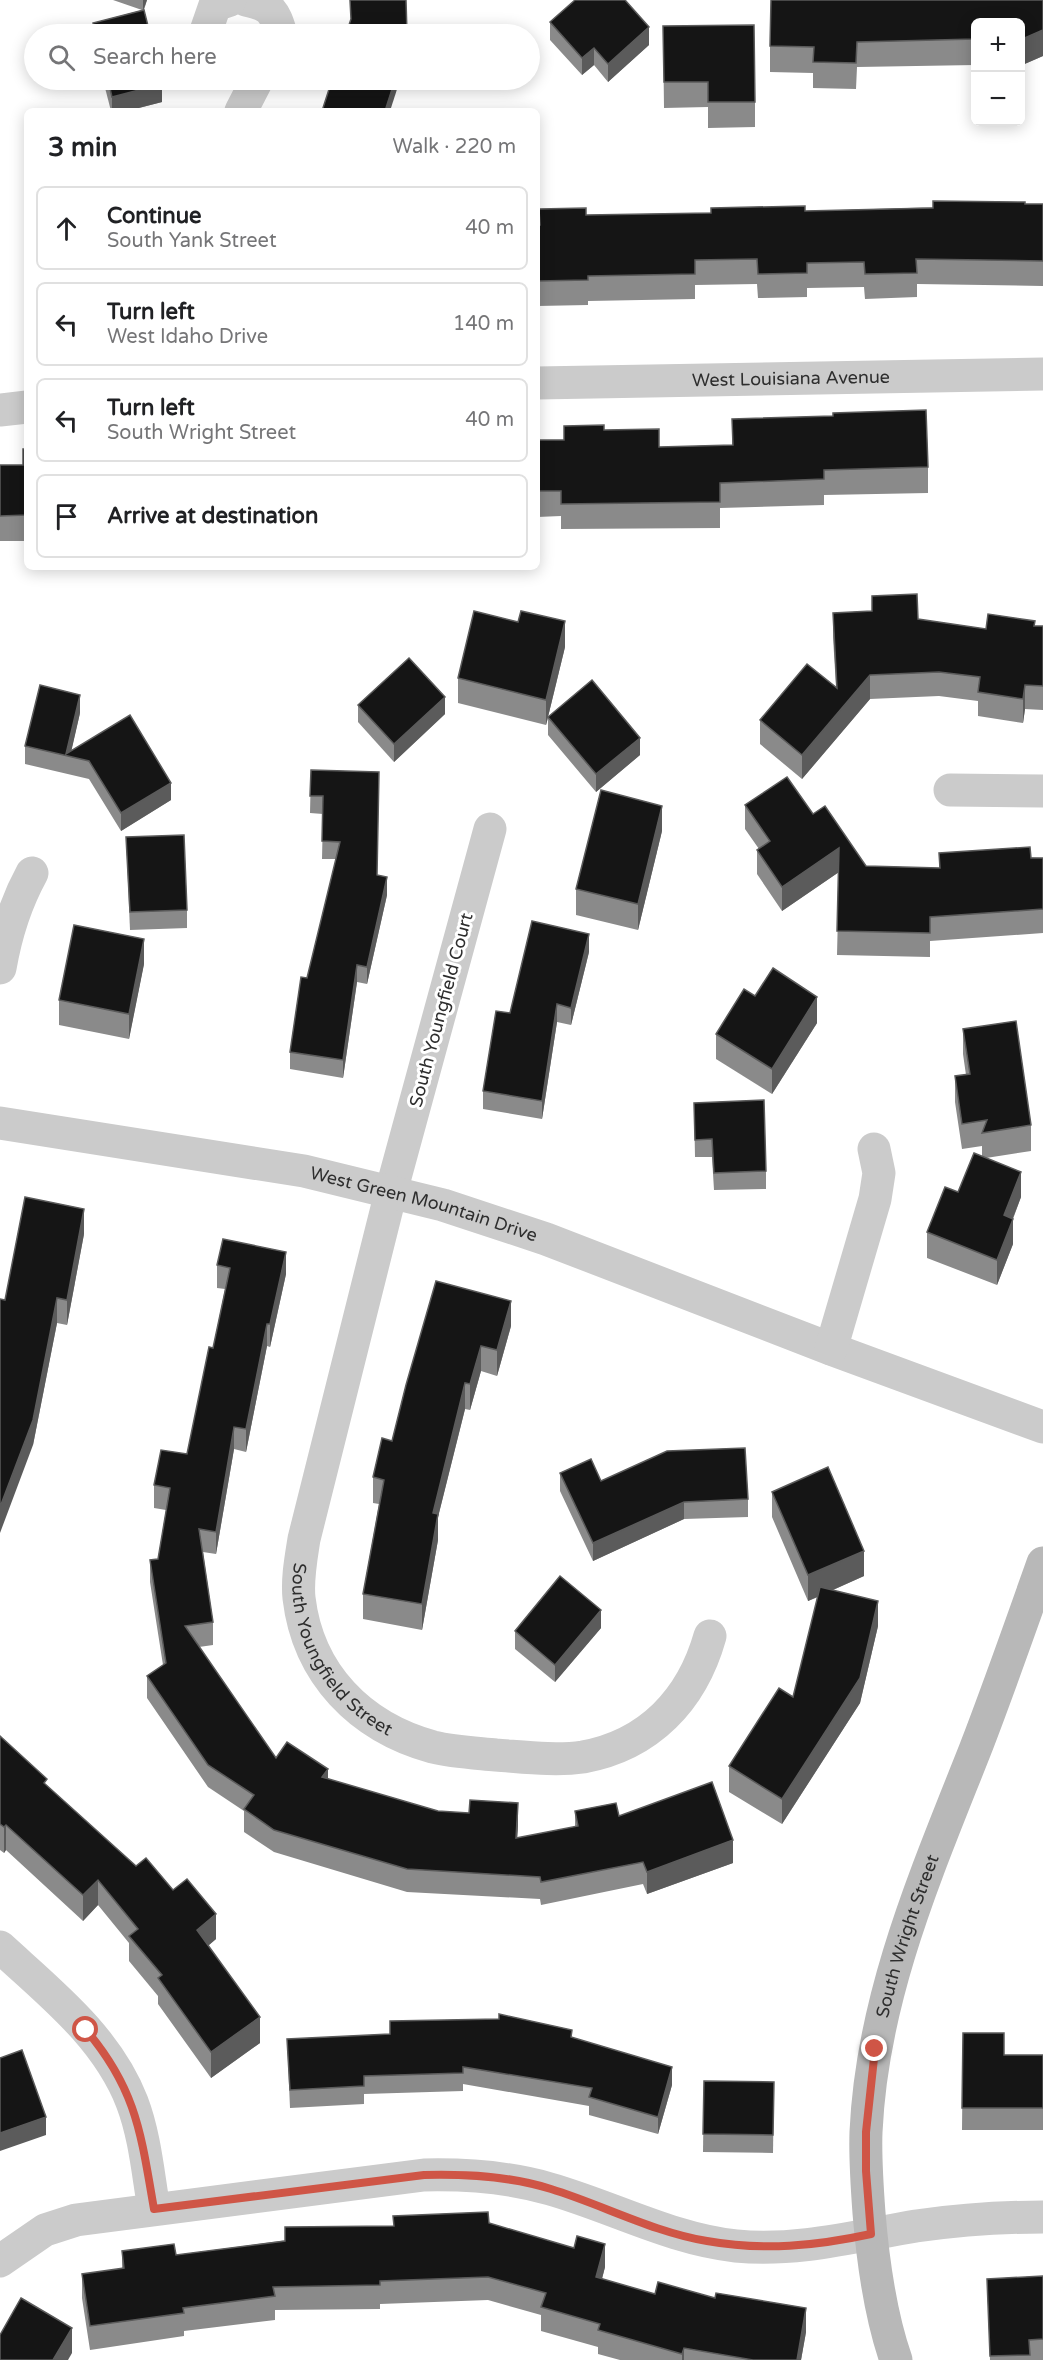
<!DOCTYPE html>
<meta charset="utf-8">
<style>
body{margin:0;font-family:"Varela Round",sans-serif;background:#f2f2f2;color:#202124}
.controls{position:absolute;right:18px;top:18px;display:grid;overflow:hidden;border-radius:9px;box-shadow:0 3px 15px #0003}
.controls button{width:54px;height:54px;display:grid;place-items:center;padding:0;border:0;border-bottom:2px solid #e0e0e0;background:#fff;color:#202124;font:30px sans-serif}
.stop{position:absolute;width:18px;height:18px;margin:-14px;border:4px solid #cf5546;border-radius:50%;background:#fff}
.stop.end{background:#cf5546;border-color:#fff;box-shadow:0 2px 6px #0008}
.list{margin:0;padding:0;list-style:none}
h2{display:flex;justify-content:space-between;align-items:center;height:78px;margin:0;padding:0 24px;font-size:26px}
h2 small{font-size:20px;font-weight:400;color:#757577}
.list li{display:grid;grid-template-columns:39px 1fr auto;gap:18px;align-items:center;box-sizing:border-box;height:84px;margin:0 12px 12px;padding:0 12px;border:2px solid #e0e0e0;border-radius:9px}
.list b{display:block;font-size:22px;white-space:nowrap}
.list p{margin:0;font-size:20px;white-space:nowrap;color:#757577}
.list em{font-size:20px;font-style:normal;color:#757577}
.icon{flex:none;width:33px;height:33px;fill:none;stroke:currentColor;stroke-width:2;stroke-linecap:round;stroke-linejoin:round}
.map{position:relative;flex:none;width:1043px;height:2360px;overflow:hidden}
.search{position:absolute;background:#fff;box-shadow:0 3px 15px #0003;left:24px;top:24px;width:516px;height:66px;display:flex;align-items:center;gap:15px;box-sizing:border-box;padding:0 21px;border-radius:33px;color:#757577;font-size:22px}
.panel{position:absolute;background:#fff;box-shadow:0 3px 15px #0003;left:24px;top:108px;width:516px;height:462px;border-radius:9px}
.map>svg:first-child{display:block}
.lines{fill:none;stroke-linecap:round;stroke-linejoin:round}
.street{stroke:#cbcbcb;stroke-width:33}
.secondary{stroke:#b8b8b8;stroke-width:33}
.wall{fill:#8a8a8a}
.shaded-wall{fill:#5b5b5b}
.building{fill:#151515;stroke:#5b5b5b;stroke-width:1.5}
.route{stroke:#cf5546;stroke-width:8}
.labels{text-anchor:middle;stroke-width:6;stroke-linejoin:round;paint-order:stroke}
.street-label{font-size:18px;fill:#2e2e2e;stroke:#fff}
</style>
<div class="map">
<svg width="1043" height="2360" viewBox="0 0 1043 2360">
<rect width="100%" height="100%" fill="#fff"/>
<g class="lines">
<!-- street -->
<g class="street">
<path d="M246,0C270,5 274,10 281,34"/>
<polyline points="205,34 215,5 230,0"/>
<polyline points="241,111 257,80"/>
<path id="s1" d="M537,383L1043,374"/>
<polyline points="0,410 27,407"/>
<polyline points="950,790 1043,791"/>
<path id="s2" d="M490,829L391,1192L304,1539C301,1558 297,1579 299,1598C308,1674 360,1727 433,1747C453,1752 476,1753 496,1755C524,1757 555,1761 583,1757C649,1745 692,1700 710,1636"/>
<path d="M0,968C6,933 15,904 32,873"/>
<path id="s3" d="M0,1123L304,1171L443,1205L546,1239L831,1349L1043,1427"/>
<polyline points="831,1349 875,1199 879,1173 874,1149"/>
<path d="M0,1947C49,1992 107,2037 132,2102C145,2136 148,2174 154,2209"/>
<path d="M0,2261L45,2230L76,2220L424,2175C467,2174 509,2177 550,2189C613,2207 671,2239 736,2246C798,2252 856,2236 916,2226C959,2220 1000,2217 1043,2217"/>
</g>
<!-- secondary -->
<path class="secondary" id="s4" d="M896,2360C880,2314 873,2262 869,2213C867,2186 865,2159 866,2132C872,1997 926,1874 975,1750C999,1688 1021,1625 1043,1563"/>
</g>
<!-- wall -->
<g class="wall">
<polygon points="113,0 147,0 144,10 150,34 93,34 93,23 142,10"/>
<polygon points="1043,0 1043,56 1020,66 1020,22 975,22 975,65 857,67 856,89 813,88 813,73 770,72 770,46"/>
<polygon points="550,22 649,45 608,82 594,65 582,75 550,40"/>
<polygon points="663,26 755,102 755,127 708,128 708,107 664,108"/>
<polygon points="103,80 161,80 162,102 127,111 111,111"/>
<polygon points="1043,204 1043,286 917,284 917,297 865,299 864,287 807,288 807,297 758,298 757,284 695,285 695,299 588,301 588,305 537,306 537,225 586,215 805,211"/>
<polygon points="732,419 928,467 928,493 824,495 824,505 720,508 720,528 561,529 561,516 537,517 537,440 564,440 604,430 659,447 732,445"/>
<polygon points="27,449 27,541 0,541 0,465 23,465"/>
<polygon points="872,596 918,619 986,629 1043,626 1043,710 1025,709 1023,723 978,716 978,701 939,696 870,699 802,779 760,744 760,720 836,687 833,637 833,613 872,611"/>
<polygon points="565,647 548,717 640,755 596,792 548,735 548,718 546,725 458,703 458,678"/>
<polygon points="358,705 445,714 394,762 358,722"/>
<polygon points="80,713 71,751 171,800 121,831 89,779 25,764 25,746"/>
<polygon points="311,770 377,875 387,895 367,984 357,982 343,1078 290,1069 290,1052 336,859 322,859 323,814 310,813"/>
<polygon points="745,805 813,814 866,866 939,868 939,853 1043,858 1043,933 930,941 930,957 837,955 839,872 782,911 757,874 757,850 759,849 745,829"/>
<polygon points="662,831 638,930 576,915 576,889"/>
<polygon points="126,837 187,910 187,928 130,930"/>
<polygon points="589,952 571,1025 557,1022 542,1119 483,1109 483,1091 510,1013"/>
<polygon points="144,964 129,1039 59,1025 59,1000"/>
<polygon points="817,1023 772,1094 716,1059 716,1034"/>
<polygon points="963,1029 1031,1125 1031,1151 986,1158 1021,1197 1013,1219 1013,1244 997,1285 927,1258 927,1232 958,1192 982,1156 982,1146 962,1149 955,1102 955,1076 966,1075 963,1054"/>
<polygon points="694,1103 766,1171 766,1189 714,1190 712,1157 695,1157"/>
<polygon points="84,1234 67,1325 57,1323 33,1445 5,1300"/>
<polygon points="217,1265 286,1274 270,1347 267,1346 246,1452 234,1449 216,1554 203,1552 213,1622 213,1645 199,1647 276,1758 328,1779 438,1811 518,1825 517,1838 575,1827 575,1811 619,1816 733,1863 647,1894 643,1884 541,1905 540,1899 407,1892 274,1852 244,1832 244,1811 208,1787 147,1698 147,1676 163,1665 150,1582 150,1560 158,1559 166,1510 154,1508 154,1485 187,1454 213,1348 225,1289 217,1288"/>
<polygon points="511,1326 497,1376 481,1371 470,1410 465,1409 438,1517 438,1540 422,1630 363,1619 363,1594 379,1504 373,1503 373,1477 392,1441 406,1385"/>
<polygon points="560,1473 601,1481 748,1499 748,1517 684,1519 593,1561 560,1491"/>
<polygon points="772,1492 864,1576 833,1590 878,1626 860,1703 782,1824 729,1792 729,1766 793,1697 818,1597 808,1601 772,1517"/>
<polygon points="601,1628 555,1682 515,1649 515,1631"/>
<polygon points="0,1736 47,1786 136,1866 173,1890 216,1939 208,1946 260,2043 211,2078 158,2004 158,1996 129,1961 129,1943 98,1905 83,1921 6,1850 4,1853 0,1850"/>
<polygon points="963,2033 1004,2055 1043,2055 1043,2130 962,2130"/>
<polygon points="572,2038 672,2085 658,2134 589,2115 589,2106 463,2084 463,2091 364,2094 364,2104 290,2108 287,2039"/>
<polygon points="704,2081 774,2082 773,2153 703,2152"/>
<polygon points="489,2223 605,2267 602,2279 655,2294 806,2332 801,2360 620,2360 598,2354 598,2347 541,2331 541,2315 488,2300 380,2304 380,2309 275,2310 275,2320 184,2331 184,2336 90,2350 82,2298 82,2274 122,2269 122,2251 176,2255 393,2226"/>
<polygon points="1043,2276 1043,2360 990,2360 987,2279"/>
</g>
<!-- shaded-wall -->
<g class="shaded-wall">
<polygon points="143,0 147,0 143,11"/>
<polygon points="649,27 649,45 608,82 608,64"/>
<polygon points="1043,30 1043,56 1020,66 1020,40"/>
<polygon points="594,48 594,65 582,75 582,58"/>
<polygon points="395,80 400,80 390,111 385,111"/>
<polygon points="162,84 162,102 127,111 112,111 112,97"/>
<polygon points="565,621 565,647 546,725 546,700"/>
<polygon points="870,675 870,699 802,779 802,755"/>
<polygon points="1025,685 1025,709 1023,723 1023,699"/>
<polygon points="80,695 80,713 70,757 66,754"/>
<polygon points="445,697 445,714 394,762 394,744"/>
<polygon points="640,738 640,755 596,792 596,774"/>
<polygon points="171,783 171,800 121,831 121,813"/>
<polygon points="662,806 662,831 638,930 638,904"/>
<polygon points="839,848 839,872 782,911 782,887"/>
<polygon points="387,877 387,895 367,984 367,967"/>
<polygon points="589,934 589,952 571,1025 571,1008"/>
<polygon points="144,939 144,964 129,1039 129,1014"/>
<polygon points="357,965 357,982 343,1078 343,1060"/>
<polygon points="817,997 817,1023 772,1094 772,1069"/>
<polygon points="557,1004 557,1022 542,1119 542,1101"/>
<polygon points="1021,1172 1021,1197 1004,1241 1004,1215"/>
<polygon points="84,1209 84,1234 67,1325 67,1300"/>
<polygon points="1013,1219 1013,1244 997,1285 997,1260"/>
<polygon points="286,1252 286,1274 270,1347 270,1324"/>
<polygon points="57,1298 57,1323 33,1445 0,1533 0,1507"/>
<polygon points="511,1301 511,1326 497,1376 497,1350"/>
<polygon points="267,1324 267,1346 246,1452 246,1429"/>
<polygon points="481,1346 481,1371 470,1410 470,1384"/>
<polygon points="465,1383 465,1409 438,1517 438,1540 422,1630 422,1604 433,1513"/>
<polygon points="234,1427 234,1449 216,1554 216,1532"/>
<polygon points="684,1502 684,1519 593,1561 593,1543"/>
<polygon points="864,1551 864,1576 808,1601 808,1575"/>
<polygon points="878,1601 878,1626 860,1703 782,1824 782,1799"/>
<polygon points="601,1610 601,1628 555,1682 555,1665"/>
<polygon points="328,1769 328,1791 322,1777"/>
<polygon points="518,1803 518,1825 516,1861 516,1838"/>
<polygon points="6,1825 6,1850 4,1853 4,1827"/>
<polygon points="733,1840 733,1863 647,1894 647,1872"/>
<polygon points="98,1880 98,1905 83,1921 83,1895"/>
<polygon points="216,1914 216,1939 197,1955 197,1930"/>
<polygon points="260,2017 260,2043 211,2078 211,2052"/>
<polygon points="672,2067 672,2085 658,2134 658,2117"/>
<polygon points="46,2117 46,2135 0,2151 0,2133"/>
<polygon points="605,2244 605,2267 596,2301 596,2277"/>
<polygon points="806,2308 806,2332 801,2360 797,2360"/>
<polygon points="72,2328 72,2353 68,2360 53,2360"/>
<polygon points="684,2348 684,2360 682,2360 682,2354"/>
</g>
<!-- building -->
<g class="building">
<polygon points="350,0 406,0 407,34 346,34 351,19"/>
<polygon points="575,0 625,0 649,27 608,64 594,48 582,58 550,22"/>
<polygon points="771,0 1043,0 1043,30 1020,40 1020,22 975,22 975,39 857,42 856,63 813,62 814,47 770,46"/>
<polygon points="144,10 150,34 96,34 93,23"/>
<polygon points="754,25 755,102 708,102 708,82 664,82 663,26"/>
<polygon points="108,80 161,80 162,84 112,97"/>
<polygon points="332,80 395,80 385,111 322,111"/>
<polygon points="933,201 1025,202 1025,204 1043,204 1043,261 916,259 917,273 865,274 864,262 807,263 807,273 758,274 757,259 695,260 695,274 588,276 588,280 537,281 537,225 540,225 539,209 586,208 586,215 711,213 711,208 805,206 805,211 933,208"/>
<polygon points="926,410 928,467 824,470 824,479 720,483 720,502 561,504 561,491 537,491 537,440 564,440 564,426 604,425 604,430 659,429 659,447 733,445 732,419 833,416 833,413"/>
<polygon points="23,449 27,449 27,515 0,516 0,465 23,465"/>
<polygon points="917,594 918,619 986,629 988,614 1035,621 1034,626 1043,626 1043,686 1025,685 1023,699 978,692 980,677 939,672 870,675 802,755 760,720 807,664 837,688 833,613 872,611 872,596"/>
<polygon points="474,611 518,622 521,611 565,621 546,700 458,678"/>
<polygon points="409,658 445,697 394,744 358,705"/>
<polygon points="592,680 640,738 596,774 548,717"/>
<polygon points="40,685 80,695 66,754 130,715 171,783 121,813 89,761 25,746"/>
<polygon points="311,770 379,772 377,875 387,877 367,967 357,965 343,1060 290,1052 301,977 307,978 340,842 322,841 323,796 310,796"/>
<polygon points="787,777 813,814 825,806 866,866 940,868 939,853 1030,847 1031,858 1043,858 1043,909 930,917 930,933 837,931 839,848 782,887 757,850 770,841 745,805"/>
<polygon points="601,790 662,806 638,904 576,889"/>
<polygon points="184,835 187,910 130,912 126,837"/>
<polygon points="532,921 589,934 571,1008 557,1004 542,1101 483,1091 496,1011 510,1013"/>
<polygon points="74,925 144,939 129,1014 59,1000"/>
<polygon points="773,968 817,997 772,1069 716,1034 744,989 755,996"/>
<polygon points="1016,1021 1031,1125 982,1133 987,1120 962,1124 955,1076 970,1074 963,1029"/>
<polygon points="764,1100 766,1171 714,1173 712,1139 695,1140 694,1103"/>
<polygon points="974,1153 1021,1172 1004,1215 1013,1219 997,1260 927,1232 945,1187 958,1192"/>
<polygon points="25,1197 84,1209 67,1300 57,1298 33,1420 0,1507 0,1299 5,1300"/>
<polygon points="223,1239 286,1252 270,1324 267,1324 246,1429 234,1427 216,1532 199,1529 213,1622 185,1626 276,1758 287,1742 328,1769 322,1777 438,1811 469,1813 470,1800 518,1803 516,1838 578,1826 575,1811 616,1803 619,1816 712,1782 733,1840 647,1872 643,1862 541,1882 540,1877 407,1869 274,1830 244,1809 254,1795 208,1765 147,1676 166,1663 150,1560 158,1559 170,1488 154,1485 161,1450 187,1454 209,1347 213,1348 230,1268 217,1265"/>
<polygon points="436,1281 511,1301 497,1350 481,1346 470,1384 465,1383 433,1513 438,1514 422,1604 363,1594 384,1480 373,1477 382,1438 392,1441 406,1385"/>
<polygon points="745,1448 748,1499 684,1502 593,1543 560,1473 591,1459 601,1481 667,1451"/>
<polygon points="828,1467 864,1551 808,1575 772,1492"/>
<polygon points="560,1576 601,1610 555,1665 515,1631"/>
<polygon points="820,1587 878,1601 860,1678 782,1799 729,1766 779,1688 793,1697"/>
<polygon points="0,1736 47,1779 44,1783 136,1866 146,1858 173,1890 187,1879 216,1914 197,1930 260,2017 211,2052 158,1978 162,1975 129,1936 138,1929 98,1880 83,1895 6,1825 4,1827 0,1824"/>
<polygon points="499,2014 572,2030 571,2037 672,2067 658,2117 589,2097 592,2088 463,2067 463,2073 364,2076 364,2086 290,2090 287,2039 390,2034 390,2021 499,2019"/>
<polygon points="963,2033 1004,2033 1004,2055 1043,2055 1043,2108 962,2108"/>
<polygon points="22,2050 46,2117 0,2133 0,2058"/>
<polygon points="704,2081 774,2082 773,2135 703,2134"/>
<polygon points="488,2212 489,2223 574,2248 577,2236 605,2244 596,2277 655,2294 658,2282 715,2298 716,2293 806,2308 797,2360 753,2360 684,2348 682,2354 598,2330 600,2324 541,2307 546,2293 488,2277 380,2281 380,2285 273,2287 275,2296 183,2308 184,2313 90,2326 82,2274 124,2268 122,2251 174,2244 176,2255 285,2241 285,2227 394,2226 393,2216"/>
<polygon points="1043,2276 1043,2339 1029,2340 1030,2355 990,2356 987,2279"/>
<polygon points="21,2298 72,2328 53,2360 0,2360 0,2335"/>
</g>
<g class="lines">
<!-- route -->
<path class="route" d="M86,2030C137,2090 141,2135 154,2209L424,2175C467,2174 510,2176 551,2189C603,2205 653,2232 707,2241C763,2251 816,2246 871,2234L866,2171V2132L875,2049"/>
</g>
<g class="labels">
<!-- street labels -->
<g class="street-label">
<text dy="6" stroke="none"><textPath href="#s1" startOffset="254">West Louisiana Avenue</textPath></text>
<text transform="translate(441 1010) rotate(-75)" y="6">South Youngfield Court</text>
<text dy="6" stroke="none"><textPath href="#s3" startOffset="432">West Green Mountain Drive</textPath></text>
<text dy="6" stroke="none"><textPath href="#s2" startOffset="860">South Youngfield Street</textPath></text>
<text dy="6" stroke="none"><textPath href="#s4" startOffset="432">South Wright Street</textPath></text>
</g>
</g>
</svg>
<div class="controls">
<button>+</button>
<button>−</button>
</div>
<div class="stop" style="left:86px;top:2030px"></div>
<div class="stop end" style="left:875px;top:2049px"></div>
<div class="search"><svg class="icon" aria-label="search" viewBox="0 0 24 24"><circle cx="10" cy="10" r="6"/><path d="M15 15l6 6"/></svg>Search here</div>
<section class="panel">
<h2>3 min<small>Walk · 220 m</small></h2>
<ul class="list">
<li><svg class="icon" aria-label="ahead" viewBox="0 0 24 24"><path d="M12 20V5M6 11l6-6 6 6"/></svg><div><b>Continue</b><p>South Yank Street</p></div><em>40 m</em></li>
<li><svg class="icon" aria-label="left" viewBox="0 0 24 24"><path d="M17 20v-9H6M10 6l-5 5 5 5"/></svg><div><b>Turn left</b><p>West Idaho Drive</p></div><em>140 m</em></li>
<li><svg class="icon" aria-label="left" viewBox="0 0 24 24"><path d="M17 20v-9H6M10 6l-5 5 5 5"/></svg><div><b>Turn left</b><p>South Wright Street</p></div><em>40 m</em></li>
<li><svg class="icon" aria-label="arrive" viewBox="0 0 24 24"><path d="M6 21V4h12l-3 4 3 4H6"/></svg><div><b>Arrive at destination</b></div></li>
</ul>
</section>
</div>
